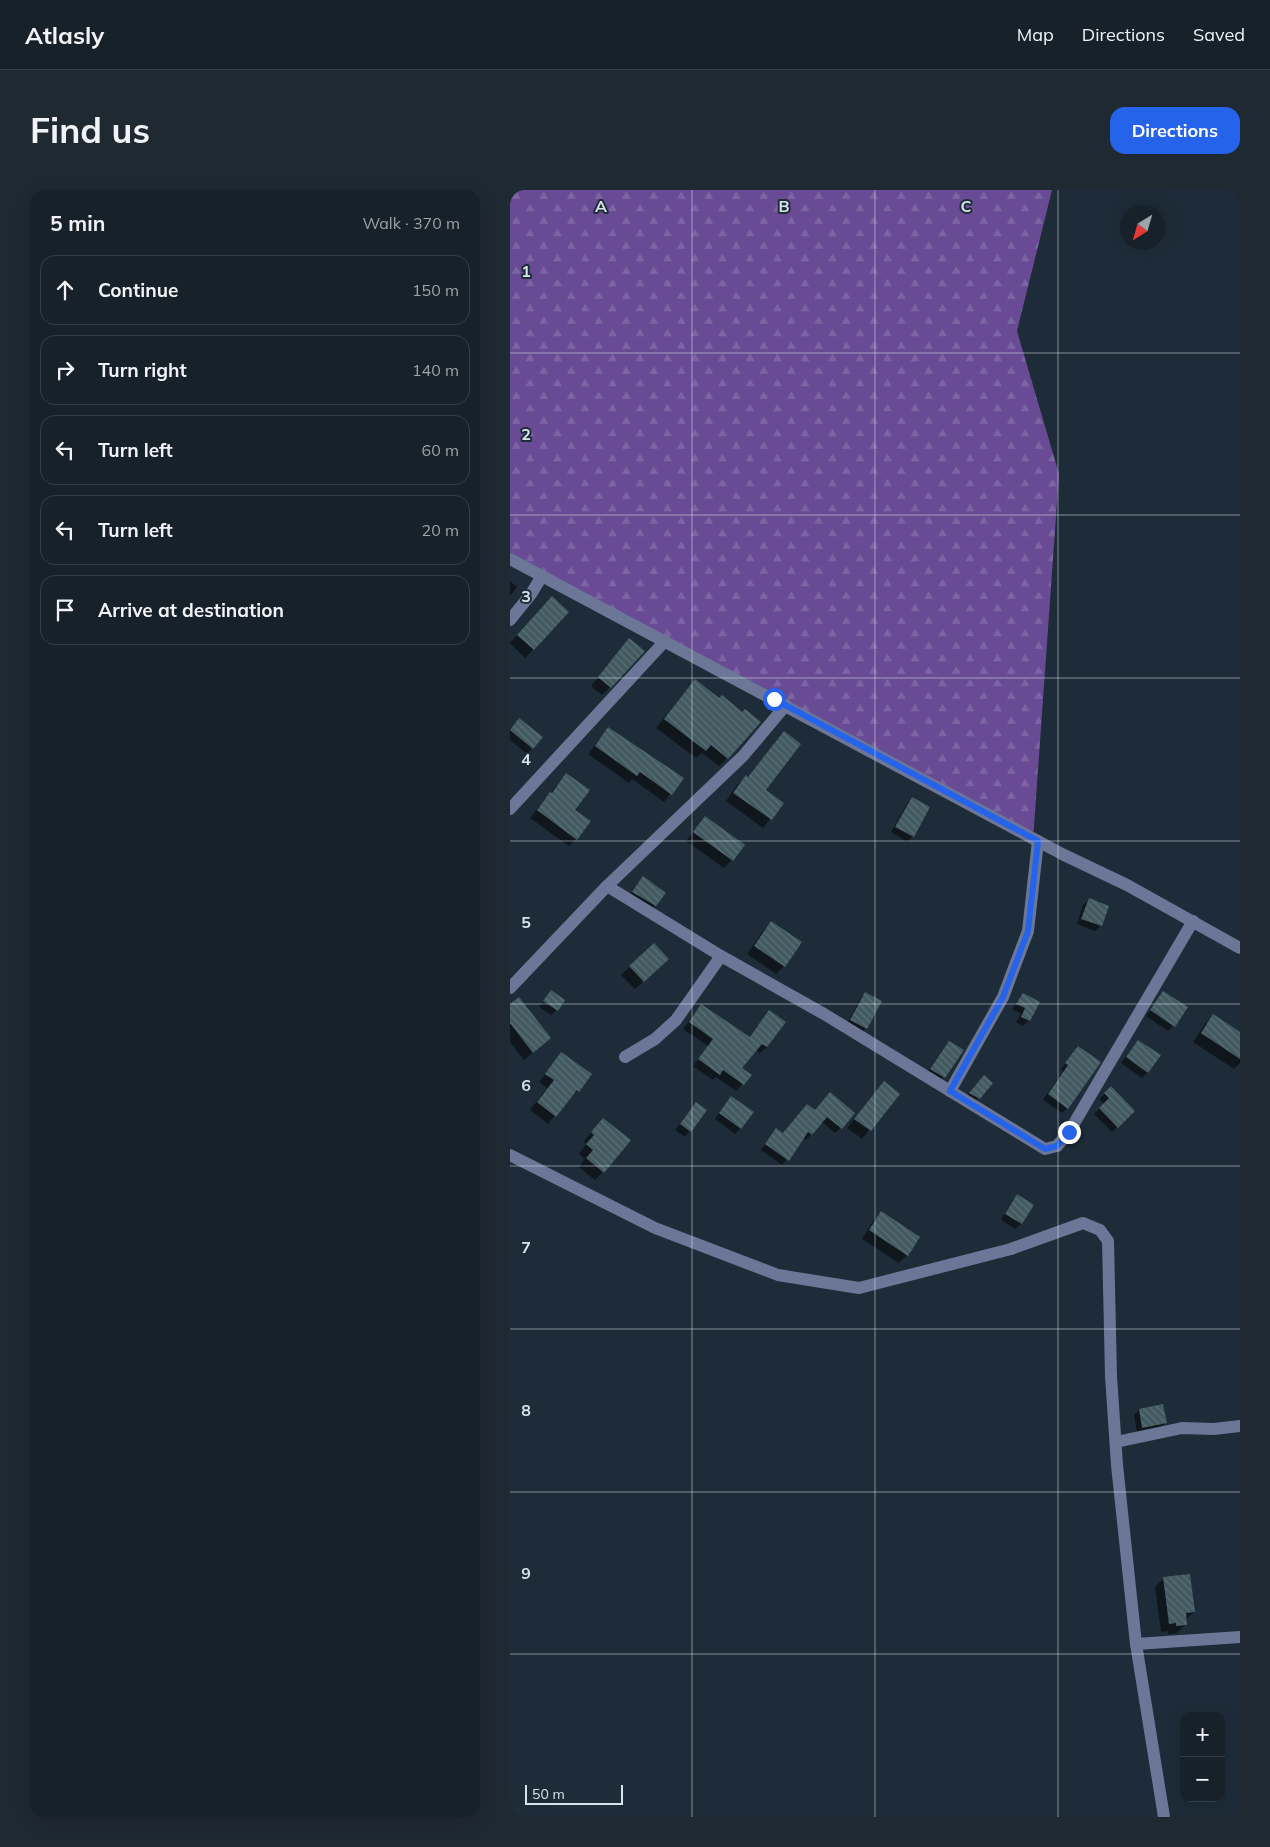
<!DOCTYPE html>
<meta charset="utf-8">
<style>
body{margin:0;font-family:Mulish,sans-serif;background:#1f2932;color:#f1f3f6}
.controls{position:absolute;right:15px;bottom:15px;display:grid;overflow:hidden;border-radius:10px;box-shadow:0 5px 20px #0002}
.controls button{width:45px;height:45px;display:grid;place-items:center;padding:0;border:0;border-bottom:1px solid #353e47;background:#16212a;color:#f1f3f6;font:25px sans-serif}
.compass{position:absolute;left:610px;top:15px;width:45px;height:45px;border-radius:50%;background:#16212a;box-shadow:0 5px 20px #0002;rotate:217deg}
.scale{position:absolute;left:15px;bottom:12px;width:98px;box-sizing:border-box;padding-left:5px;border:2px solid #d8e2ea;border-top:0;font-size:14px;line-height:18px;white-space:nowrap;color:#d8e2ea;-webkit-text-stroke:4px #1d2c38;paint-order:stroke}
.stop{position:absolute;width:15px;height:15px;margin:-11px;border:4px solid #2563eb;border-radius:50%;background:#fff}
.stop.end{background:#2563eb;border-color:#fff;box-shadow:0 1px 5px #0008}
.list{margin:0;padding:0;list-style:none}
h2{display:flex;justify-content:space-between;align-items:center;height:65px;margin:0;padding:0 20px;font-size:21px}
h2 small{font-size:16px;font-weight:400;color:#9ea3a8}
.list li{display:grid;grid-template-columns:32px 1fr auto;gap:15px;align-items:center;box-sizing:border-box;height:70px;margin:0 10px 10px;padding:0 10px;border:1px solid #353e47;border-radius:15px}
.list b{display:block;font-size:19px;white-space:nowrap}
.list em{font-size:16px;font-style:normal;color:#9ea3a8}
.icon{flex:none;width:28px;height:28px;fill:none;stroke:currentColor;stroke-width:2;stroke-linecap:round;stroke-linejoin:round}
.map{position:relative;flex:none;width:730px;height:1627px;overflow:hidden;border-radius:15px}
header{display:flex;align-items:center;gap:30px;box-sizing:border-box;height:70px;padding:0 25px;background:#16212a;border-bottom:1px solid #353e47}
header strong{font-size:24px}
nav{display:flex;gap:28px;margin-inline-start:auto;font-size:18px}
.intro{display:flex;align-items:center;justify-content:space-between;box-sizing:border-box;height:120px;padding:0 30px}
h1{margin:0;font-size:35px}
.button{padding:12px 22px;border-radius:15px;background:#2563eb;color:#fff;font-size:18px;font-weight:700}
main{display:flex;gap:30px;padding:0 30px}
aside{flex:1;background:#16212a;border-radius:15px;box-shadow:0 5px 20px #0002}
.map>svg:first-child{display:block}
.forest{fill:url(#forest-firs)}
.shadow{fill:#0007}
.building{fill:url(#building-back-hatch)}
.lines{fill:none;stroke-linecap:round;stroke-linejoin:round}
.minor{stroke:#6c7697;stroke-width:12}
.route{stroke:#2563eb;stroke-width:6}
.grid{fill:none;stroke:#d8e2ea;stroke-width:1;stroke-opacity:0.55}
.grid-label{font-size:16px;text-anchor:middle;font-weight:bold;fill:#d8e2ea;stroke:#1d2c38;stroke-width:4;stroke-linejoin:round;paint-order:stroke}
</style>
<header>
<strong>Atlasly</strong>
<nav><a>Map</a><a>Directions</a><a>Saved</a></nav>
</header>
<div class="intro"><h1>Find us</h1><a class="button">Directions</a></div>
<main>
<aside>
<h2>5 min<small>Walk · 370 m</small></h2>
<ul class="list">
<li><svg class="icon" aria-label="ahead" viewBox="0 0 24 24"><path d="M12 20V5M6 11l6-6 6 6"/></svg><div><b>Continue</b></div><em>150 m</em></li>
<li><svg class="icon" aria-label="right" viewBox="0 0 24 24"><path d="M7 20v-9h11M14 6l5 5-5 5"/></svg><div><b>Turn right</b></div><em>140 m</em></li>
<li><svg class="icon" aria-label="left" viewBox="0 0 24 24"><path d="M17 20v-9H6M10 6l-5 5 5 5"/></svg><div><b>Turn left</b></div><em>60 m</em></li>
<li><svg class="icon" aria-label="left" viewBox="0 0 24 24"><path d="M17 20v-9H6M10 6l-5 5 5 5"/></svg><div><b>Turn left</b></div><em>20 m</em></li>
<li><svg class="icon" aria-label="arrive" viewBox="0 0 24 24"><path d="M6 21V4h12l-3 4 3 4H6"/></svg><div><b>Arrive at destination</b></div></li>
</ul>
</aside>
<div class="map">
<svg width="730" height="1627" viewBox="0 0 730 1627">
<defs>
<pattern id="forest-firs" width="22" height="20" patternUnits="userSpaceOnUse" patternTransform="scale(1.25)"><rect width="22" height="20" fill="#684b94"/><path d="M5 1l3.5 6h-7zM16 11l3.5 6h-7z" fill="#7d65a3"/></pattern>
<pattern id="building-back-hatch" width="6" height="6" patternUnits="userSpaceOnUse" patternTransform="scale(1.25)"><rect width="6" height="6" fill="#425a60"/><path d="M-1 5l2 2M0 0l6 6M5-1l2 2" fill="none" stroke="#5d7177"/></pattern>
</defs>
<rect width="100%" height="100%" fill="#1d2c38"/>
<!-- forest -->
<polygon class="forest" points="0,0 542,0 507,141 549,284 523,650 0,363"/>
<!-- shadow -->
<g class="shadow">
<polygon points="0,391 7,397 0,406"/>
<polygon points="33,416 58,422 15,468 0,453"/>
<polygon points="119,450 100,497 92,505 81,496"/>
<polygon points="185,490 217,568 209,576 192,563 186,568 146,538"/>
<polygon points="9,529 31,548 17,564 0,550 0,539"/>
<polygon points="99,538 172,589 154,612 122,589 119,593 78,564"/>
<polygon points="274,542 254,600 272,613 253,638 216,611 227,595 236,587 237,588"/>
<polygon points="56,585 64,621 66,649 59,656 20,628 33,611"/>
<polygon points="402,609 419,618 403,646 397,652 381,642 397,614"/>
<polygon points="195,627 222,670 214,678 176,651"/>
<polygon points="133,688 154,703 140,721 117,708"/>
<polygon points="579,710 591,735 585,741 567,734 573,715"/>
<polygon points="261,733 274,776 266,784 237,764 253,741"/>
<polygon points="144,754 149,777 125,799 111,785"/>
<polygon points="41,802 47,820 41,825 29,817"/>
<polygon points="653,802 664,836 658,841 636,826"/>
<polygon points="355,804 370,812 356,838 350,844 336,836 350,809"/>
<polygon points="513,804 528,813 519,830 513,836 506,832 511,824 502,819"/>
<polygon points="191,815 239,848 259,822 257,857 250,863 246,860 231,878 240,885 226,901 206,887 203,890 183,876 198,856 173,839"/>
<polygon points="0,816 40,848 14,870 0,852"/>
<polygon points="703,826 730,844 730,873 724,879 683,852 695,834"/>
<polygon points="628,851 638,882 632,888 611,873"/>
<polygon points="439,852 452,861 428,893 415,885"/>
<polygon points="568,857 557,918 552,923 533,910 553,881 551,879"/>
<polygon points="52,863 68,901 60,907 38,934 20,920 37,898 29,892"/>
<polygon points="374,892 388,904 352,949 337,938"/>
<polygon points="468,892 481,893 463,914 455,909"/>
<polygon points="601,898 623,921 602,942 584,924 594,914 589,909"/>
<polygon points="315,909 331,938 325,943 312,932 296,950 293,948 272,975 251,960 266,940 273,944 305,922"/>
<polygon points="186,913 195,920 175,947 165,940"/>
<polygon points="216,913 231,938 225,944 205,929"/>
<polygon points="85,938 93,982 85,990 69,977 75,969 69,964 76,954 74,951"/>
<polygon points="507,1006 522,1015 511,1034 505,1039 491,1030 502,1011"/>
<polygon points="372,1023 397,1065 389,1073 352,1049 363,1031"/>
<polygon points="629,1220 655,1233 650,1238 627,1242 624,1225"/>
<polygon points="653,1389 684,1422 675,1430 676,1434 667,1443 658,1444 658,1441 651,1442 645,1397"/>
</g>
<!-- building -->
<g class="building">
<polygon points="42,406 59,422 24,460 7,445"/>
<polygon points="119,448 135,461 101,498 88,487"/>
<polygon points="185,489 209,508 212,505 232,522 235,519 251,532 218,569 201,555 196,561 154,529"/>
<polygon points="9,528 33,547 23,559 0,540"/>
<polygon points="98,537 174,588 162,605 130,582 127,586 85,556"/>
<polygon points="274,541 291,554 256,600 274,613 262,630 223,603 236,585 238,587"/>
<polygon points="56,583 80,600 65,620 81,631 67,650 27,620 40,602 42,603"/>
<polygon points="402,607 420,617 404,647 385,637"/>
<polygon points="195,626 235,655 223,671 183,642"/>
<polygon points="133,686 156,703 146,716 122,702"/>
<polygon points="579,708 599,716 592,736 571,729"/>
<polygon points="261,731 292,752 275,777 244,756"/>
<polygon points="144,753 159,769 134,792 119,776"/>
<polygon points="41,800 55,810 48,821 33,811"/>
<polygon points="653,801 678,817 665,837 640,820"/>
<polygon points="355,802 372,811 357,839 340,830"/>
<polygon points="513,803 530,812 520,831 511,827 515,818 506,814"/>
<polygon points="9,807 41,848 23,863 0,833 0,814"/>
<polygon points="191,814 240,847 259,820 276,832 257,857 252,854 232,878 242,885 234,895 213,880 210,885 188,869 203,849 179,832"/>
<polygon points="703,824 730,842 730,869 691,843"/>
<polygon points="628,850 651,865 638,883 616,867"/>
<polygon points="439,851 454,860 435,888 420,879"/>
<polygon points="568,856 591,872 558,919 538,904 558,875 555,873"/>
<polygon points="51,862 82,884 69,902 67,900 46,927 27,912 44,890 35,884"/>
<polygon points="474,885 483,893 470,909 459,903"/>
<polygon points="374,891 390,904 361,941 344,929"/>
<polygon points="601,896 625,921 608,938 589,918 599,908 594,903"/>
<polygon points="320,902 345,923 332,939 317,927 302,945 298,942 279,971 255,954 266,938 273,943 297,914 305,920"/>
<polygon points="221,906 244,922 231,939 209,923"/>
<polygon points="186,912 197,920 181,942 170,934"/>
<polygon points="93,928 121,950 94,983 76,968 83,960 76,954 84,945 81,942"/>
<polygon points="507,1004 524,1015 512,1034 495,1024"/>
<polygon points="371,1021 410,1047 398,1066 359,1040"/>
<polygon points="653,1214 657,1233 632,1238 629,1219"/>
<polygon points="680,1384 685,1422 676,1423 677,1435 666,1436 666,1433 659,1434 653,1387"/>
</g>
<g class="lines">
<!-- minor -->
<g class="minor">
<polyline points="0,369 552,664 617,695 730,758"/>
<polyline points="0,430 21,404 32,386"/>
<polyline points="0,619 155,451"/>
<polyline points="97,696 211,766 314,824 535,959 547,956 559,942 683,731"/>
<polyline points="0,798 97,696 233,566 276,515"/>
<polyline points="115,867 145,849 166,830 211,766"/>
<polyline points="440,901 493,807 518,741 528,651"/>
<polyline points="0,965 145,1038 268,1085 349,1098 501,1059 573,1033 590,1040 598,1051 601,1186 607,1275 626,1454 654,1627"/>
<polyline points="606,1252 672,1238 704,1239 730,1236"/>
<polyline points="626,1454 730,1447"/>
</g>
</g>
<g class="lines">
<!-- route -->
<polyline class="route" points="264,509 528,651 518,741 493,807 440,901 535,959 547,956 559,942"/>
</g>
<!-- grid -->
<path class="grid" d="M182,0V1627M365,0V1627M548,0V1627M0,163H730M0,325H730M0,488H730M0,651H730M0,814H730M0,976H730M0,1139H730M0,1302H730M0,1464H730"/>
<g class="grid-label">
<text x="91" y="22">A</text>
<text x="274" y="22">B</text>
<text x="456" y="22">C</text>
<text x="16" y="87">1</text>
<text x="16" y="250">2</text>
<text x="16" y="412">3</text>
<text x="16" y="575">4</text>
<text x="16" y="738">5</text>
<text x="16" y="901">6</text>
<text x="16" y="1063">7</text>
<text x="16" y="1226">8</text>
<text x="16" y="1389">9</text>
</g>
</svg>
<div class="controls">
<button>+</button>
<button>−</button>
</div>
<svg class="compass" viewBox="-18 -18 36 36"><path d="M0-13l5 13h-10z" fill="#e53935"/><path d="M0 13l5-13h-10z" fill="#9ea3a8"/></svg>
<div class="scale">50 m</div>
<div class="stop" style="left:264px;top:509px"></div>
<div class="stop end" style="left:559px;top:942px"></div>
</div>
</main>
